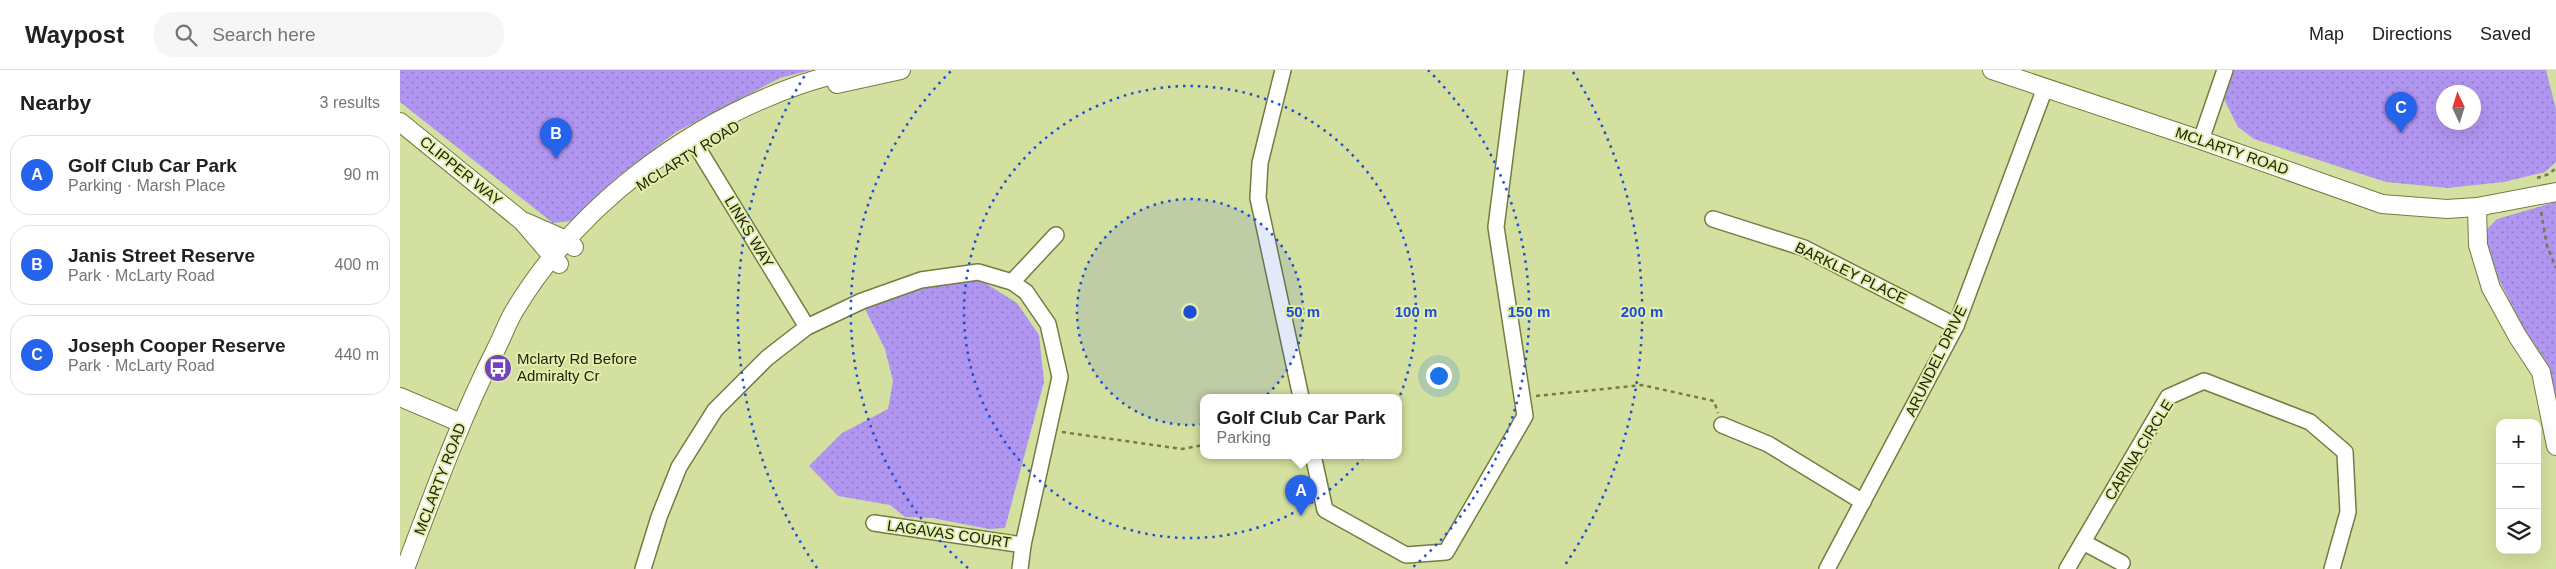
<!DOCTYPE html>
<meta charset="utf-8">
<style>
body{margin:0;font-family:Helvetica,sans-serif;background:#f6f6f6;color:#202124}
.controls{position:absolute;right:15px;bottom:15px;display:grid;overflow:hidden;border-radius:10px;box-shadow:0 5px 20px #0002}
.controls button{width:45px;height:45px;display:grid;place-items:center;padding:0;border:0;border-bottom:1px solid #e0e0e0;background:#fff;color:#202124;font:25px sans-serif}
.compass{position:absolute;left:2036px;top:15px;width:45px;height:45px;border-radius:50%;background:#fff;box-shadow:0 5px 20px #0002;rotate:356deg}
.you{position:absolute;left:1038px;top:305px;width:18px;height:18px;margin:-12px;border:4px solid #fff;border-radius:50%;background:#1a73e8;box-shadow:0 0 0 8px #1a73e833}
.badge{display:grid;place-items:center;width:32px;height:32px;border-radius:50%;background:#2563eb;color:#fff;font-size:16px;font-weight:700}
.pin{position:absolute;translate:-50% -41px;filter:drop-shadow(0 1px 2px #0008)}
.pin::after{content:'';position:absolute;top:26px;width:18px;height:15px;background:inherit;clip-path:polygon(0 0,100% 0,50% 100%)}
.popup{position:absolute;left:800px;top:324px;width:202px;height:65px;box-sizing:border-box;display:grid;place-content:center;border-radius:10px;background:#fff;filter:drop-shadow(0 1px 4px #0005);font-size:16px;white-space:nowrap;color:#757577}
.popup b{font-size:19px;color:#202124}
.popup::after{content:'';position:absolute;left:50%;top:100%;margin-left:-10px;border:10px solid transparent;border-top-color:#fff}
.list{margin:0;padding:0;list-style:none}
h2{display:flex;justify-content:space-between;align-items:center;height:65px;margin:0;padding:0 20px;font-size:21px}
h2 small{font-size:16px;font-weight:400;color:#757577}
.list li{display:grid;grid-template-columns:32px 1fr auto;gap:15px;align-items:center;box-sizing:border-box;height:80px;margin:0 10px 10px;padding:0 10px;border:1px solid #e0e0e0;border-radius:20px}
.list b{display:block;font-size:19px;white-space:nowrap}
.list p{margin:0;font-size:16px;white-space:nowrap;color:#757577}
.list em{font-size:16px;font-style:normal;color:#757577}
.icon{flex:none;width:28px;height:28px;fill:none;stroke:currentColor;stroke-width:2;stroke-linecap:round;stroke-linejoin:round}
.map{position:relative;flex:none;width:2156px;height:499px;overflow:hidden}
header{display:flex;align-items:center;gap:30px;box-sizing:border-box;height:70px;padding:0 25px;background:#fff;border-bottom:1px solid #e0e0e0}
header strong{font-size:24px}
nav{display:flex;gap:28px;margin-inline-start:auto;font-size:18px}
.search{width:350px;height:45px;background:#f6f6f6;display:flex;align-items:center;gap:12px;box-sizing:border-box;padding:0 18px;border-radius:20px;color:#757577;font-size:19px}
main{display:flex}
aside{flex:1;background:#fff}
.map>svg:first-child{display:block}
.park{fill:url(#park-dots);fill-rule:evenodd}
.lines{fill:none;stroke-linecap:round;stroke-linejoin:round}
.minor-casing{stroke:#737d3f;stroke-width:18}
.tertiary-casing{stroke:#737d3f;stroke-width:20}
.path{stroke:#737b4f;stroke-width:2.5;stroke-dasharray:4 4;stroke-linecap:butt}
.minor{stroke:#fff;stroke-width:15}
.tertiary{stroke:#fff;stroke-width:18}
.ring{fill:none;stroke:#1d4ed8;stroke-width:2.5;stroke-dasharray:2.5 5}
.labels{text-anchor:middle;stroke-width:4;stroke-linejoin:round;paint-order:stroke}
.street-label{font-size:15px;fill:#20240a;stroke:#e1eeac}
.poi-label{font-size:15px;fill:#20240a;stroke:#e1eeac;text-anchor:start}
.centre{fill:#1d4ed8;stroke:#e1eeac;stroke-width:2.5}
.ring-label{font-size:15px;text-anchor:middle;font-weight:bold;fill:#1d4ed8;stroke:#e1eeac;stroke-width:4;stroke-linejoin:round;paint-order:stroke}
</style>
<header>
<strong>Waypost</strong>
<div class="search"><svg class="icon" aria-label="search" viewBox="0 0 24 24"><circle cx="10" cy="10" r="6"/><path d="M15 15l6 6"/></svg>Search here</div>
<nav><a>Map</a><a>Directions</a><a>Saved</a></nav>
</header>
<main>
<aside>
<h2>Nearby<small>3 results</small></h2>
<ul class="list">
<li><span class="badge">A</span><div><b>Golf Club Car Park</b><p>Parking · Marsh Place</p></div><em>90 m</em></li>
<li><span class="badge">B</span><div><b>Janis Street Reserve</b><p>Park · McLarty Road</p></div><em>400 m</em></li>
<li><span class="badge">C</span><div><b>Joseph Cooper Reserve</b><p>Park · McLarty Road</p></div><em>440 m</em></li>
</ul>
</aside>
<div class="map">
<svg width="2156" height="499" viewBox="0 0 2156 499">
<defs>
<pattern id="park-dots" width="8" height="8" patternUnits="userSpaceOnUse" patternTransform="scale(1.25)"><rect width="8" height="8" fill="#b196f1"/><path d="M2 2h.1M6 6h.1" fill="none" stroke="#907ac1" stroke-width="1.8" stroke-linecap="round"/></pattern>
</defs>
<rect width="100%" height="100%" fill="#d4e09f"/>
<!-- park -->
<g class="park">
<polygon points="0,0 411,0 380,8 276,62 216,108 171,151 153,153 0,32"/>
<path d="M1834,0H2146L2156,39V92L2145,102L2104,112L2047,118L1986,112L1854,69L1838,57L1824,29ZM2074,22V52H2044V22Z"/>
<polygon points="2156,132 2156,326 2142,285 2122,256 2085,181 2085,161 2097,149"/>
<polygon points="561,208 585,213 617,233 639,265 644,312 605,458 589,459 532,448 505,447 490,435 438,426 409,396 442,363 488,339 493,311 485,279 465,239 475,231"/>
</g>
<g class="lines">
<defs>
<g id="minor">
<polyline points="883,0 860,93 858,128 901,327"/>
<polyline points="291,67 407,257"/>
<polyline points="1801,70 1825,0"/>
<polyline points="1313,149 1404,178 1556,256"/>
<polyline points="612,212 656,165"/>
<polyline points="1322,355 1368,374 1463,432"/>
<polyline points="913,385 925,440 1006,485 1046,482 1125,346 1096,157 1116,0"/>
<polyline points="474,453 623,475"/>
<polyline points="1683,472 1722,493"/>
<polyline points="243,499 259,447 279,397 315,340 367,288 407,257 462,231 521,210 578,202 612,212 626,222 648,254 660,307 623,475 620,499"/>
<polyline points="1427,499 1556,256 1645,18"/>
<polyline points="1667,499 1768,327 1804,311 1910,352 1945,382 1948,442 1932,499"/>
</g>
<g id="tertiary">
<polyline points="1592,0 1801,70 1982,134 2047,139 2077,137 2156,122"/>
<polyline points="437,14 501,0"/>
<polyline points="0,52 122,151 159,194"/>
<polyline points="2077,137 2078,175 2091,218 2118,267 2141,302 2156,376"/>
<polyline points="125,152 166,170 174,177"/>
<polyline points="0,327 61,353"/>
<path d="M5,499C33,425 60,350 96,279C103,266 108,250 116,238C179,135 286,55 399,15C416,9 433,5 450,0"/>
</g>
</defs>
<!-- minor casing -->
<use href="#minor" class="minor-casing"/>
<!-- tertiary casing -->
<use href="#tertiary" class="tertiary-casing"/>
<!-- path -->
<g class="path">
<polyline points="2137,108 2149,104 2156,98"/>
<polyline points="2141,142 2147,176 2156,198"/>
<polyline points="1136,326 1242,315 1314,331 1318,343"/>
<polyline points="662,362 782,379 804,375"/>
</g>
<!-- minor -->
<use href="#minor" class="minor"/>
<!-- tertiary -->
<use href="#tertiary" class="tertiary"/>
</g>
<!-- distance rings -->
<circle cx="790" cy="242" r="113" fill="#1d4ed8" fill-opacity=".12"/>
<g class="ring">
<circle cx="790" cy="242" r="113"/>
<circle cx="790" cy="242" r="226"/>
<path d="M568 498A339 339 0 0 1 552 0M1028 0A339 339 0 0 1 1012 498"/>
<path d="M417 498A452 452 0 0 1 407 2M1173 2A452 452 0 0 1 1163 498"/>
</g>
<!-- icons -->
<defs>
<symbol id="bus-disc" viewBox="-11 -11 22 22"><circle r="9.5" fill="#7144bc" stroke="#e1eeac"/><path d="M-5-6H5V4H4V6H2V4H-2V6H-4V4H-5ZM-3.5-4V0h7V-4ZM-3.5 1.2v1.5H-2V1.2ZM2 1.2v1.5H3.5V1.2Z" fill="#fff"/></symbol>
</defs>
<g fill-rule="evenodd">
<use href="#bus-disc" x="82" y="282" width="32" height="32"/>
</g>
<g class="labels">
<!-- street labels -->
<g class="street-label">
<text transform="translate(1832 81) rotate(19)" y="5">MCLARTY ROAD</text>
<text transform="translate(288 86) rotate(-32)" y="5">MCLARTY ROAD</text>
<text transform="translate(61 101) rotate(39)" y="5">CLIPPER WAY</text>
<text transform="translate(349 162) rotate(59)" y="5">LINKS WAY</text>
<text transform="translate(1451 203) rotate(26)" y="5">BARKLEY PLACE</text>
<text transform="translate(1536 291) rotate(-64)" y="5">ARUNDEL DRIVE</text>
<text transform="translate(1739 380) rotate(-58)" y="5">CARINA CIRCLE</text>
<text transform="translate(40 409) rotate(-69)" y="5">MCLARTY ROAD</text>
<text transform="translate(549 464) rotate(8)" y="5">LAGAVAS COURT</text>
</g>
<!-- poi labels -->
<g class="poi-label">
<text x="117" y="294">Mclarty Rd Before<tspan x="117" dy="17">Admiralty Cr</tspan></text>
</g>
</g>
<circle cx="790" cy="242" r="8" class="centre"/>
<g class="ring-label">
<text x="903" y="247">50 m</text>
<text x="1016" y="247">100 m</text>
<text x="1129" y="247">150 m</text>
<text x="1242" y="247">200 m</text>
</g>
</svg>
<div class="controls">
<button>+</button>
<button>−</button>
<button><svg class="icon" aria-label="layers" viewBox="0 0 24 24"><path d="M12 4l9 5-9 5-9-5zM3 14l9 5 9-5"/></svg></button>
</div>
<svg class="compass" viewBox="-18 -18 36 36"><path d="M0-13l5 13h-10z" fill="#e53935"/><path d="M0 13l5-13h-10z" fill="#757577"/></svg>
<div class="you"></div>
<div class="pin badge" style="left:901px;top:446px">A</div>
<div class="popup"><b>Golf Club Car Park</b>Parking</div>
<div class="pin badge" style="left:156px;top:89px">B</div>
<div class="pin badge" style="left:2001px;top:63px">C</div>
</div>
</main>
